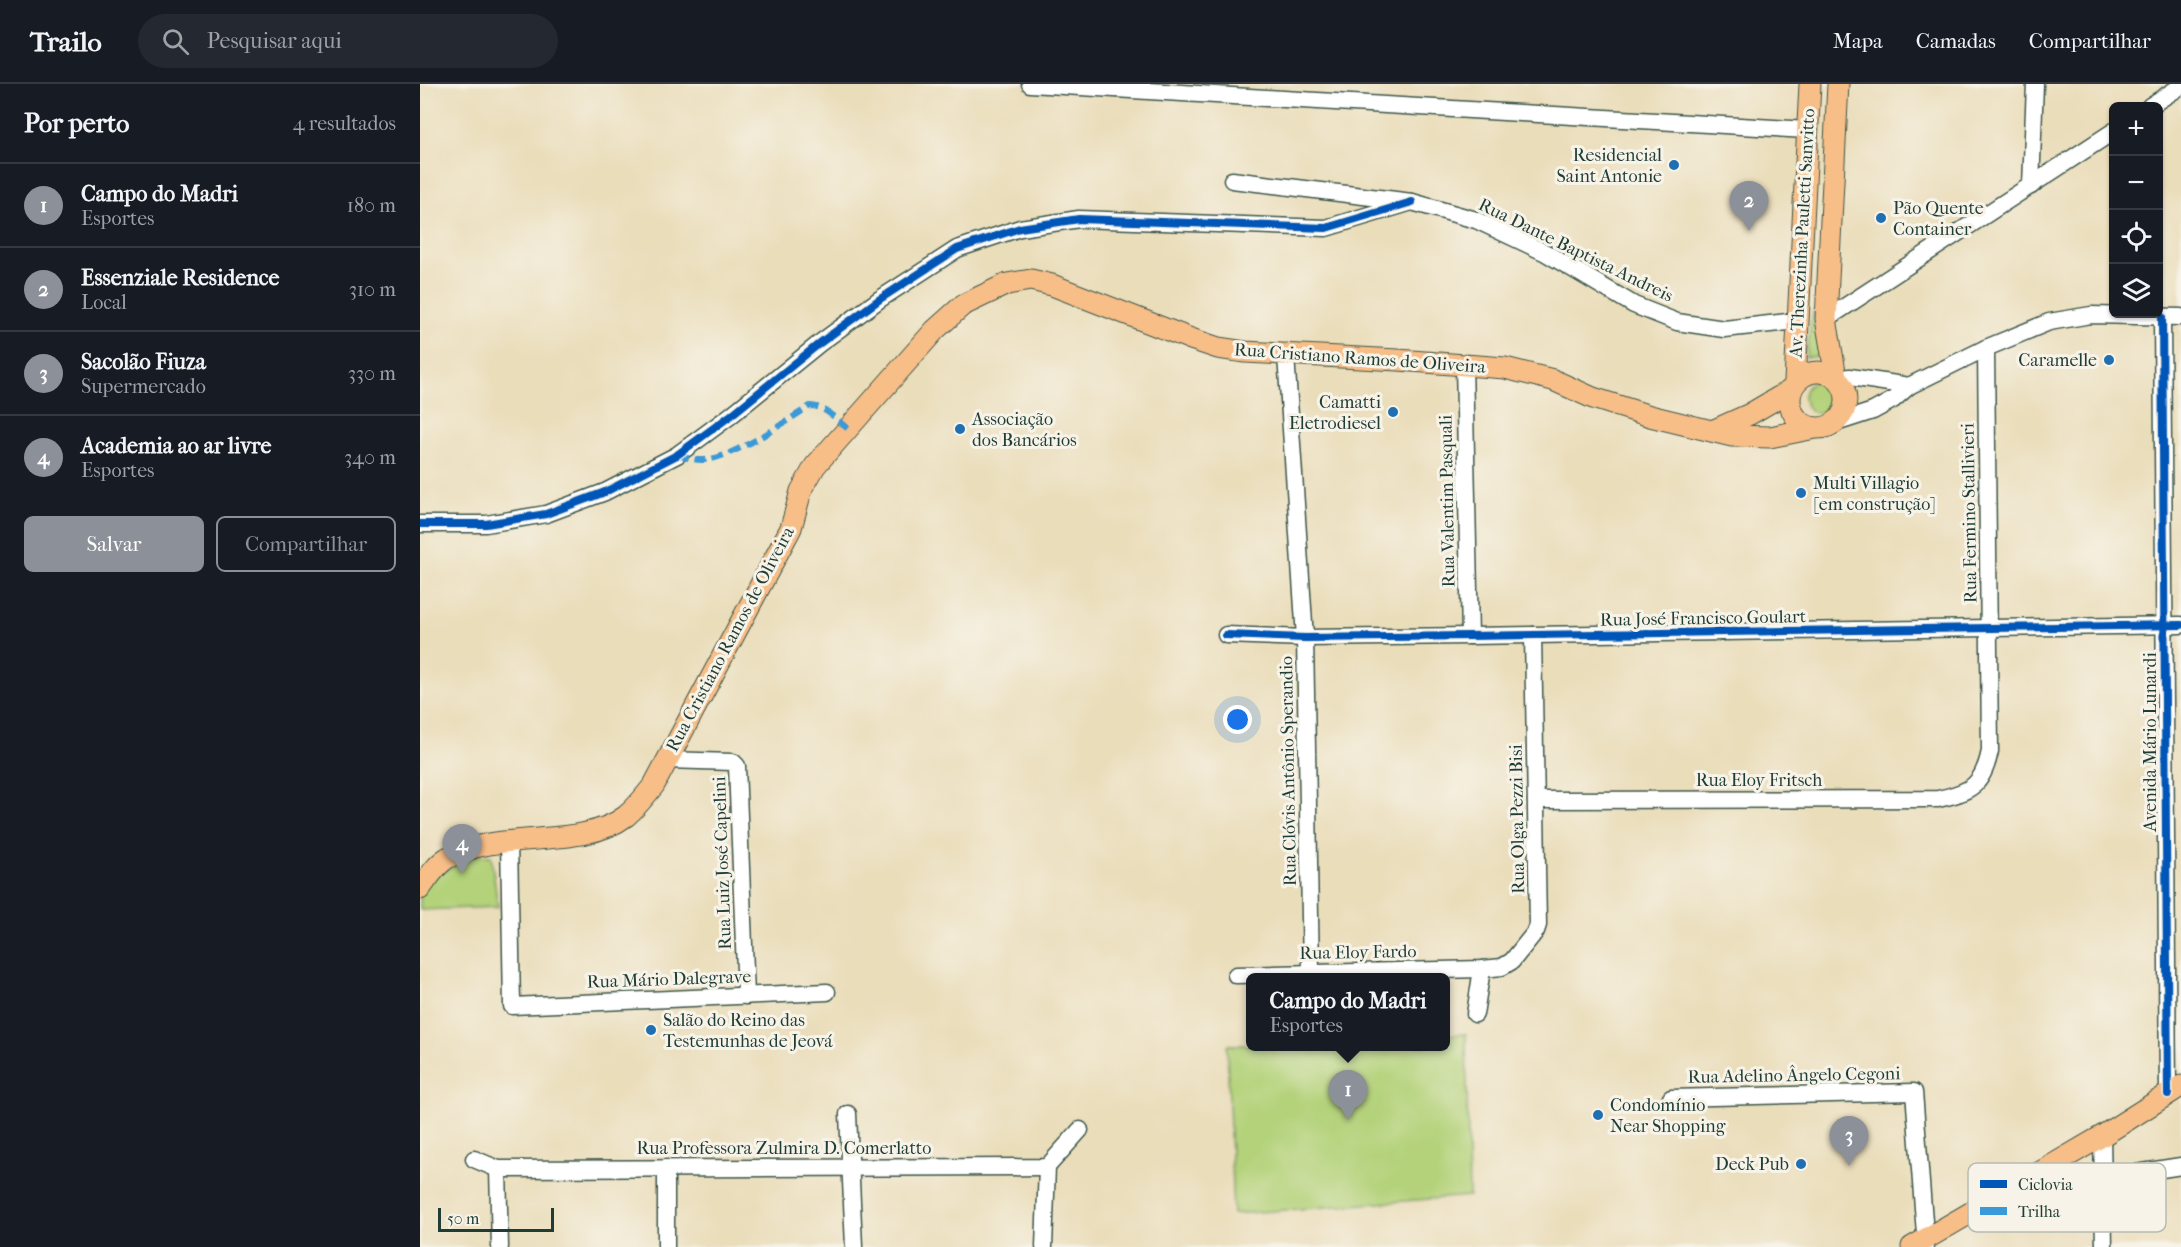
<!DOCTYPE html>
<html lang="pt">
<meta charset="utf-8">
<style>
body{margin:0;font-family:"IM FELL French Canon",serif;background:#242831;color:#f1f3f6}
.controls{position:absolute;right:18px;top:18px;display:grid;overflow:hidden;border-radius:9px;box-shadow:0 2px 4px #0004}
.controls button{width:54px;height:54px;display:grid;place-items:center;padding:0;border:0;border-bottom:2px solid #363941;background:#171b24;color:#f1f3f6;font:30px sans-serif}
.scale{position:absolute;left:18px;bottom:15px;width:116px;box-sizing:border-box;padding-left:6px;border:3px solid #1f3d34;border-top:0;font-size:16px;line-height:21px;white-space:nowrap;color:#1f3d34;-webkit-text-stroke:4px #f7f3e8;paint-order:stroke}
.you{position:absolute;left:818px;top:636px;width:21px;height:21px;margin:-15px;border:4px solid #fff;border-radius:50%;background:#1a73e8;box-shadow:0 0 0 9px #1a73e833}
.badge{display:grid;place-items:center;width:39px;height:39px;border-radius:50%;background:#8c9099;color:#fff;font-size:20px;font-weight:700}
.pin{position:absolute;translate:-50% -50px;filter:drop-shadow(0 2px 3px #0008)}
.pin::after{content:'';position:absolute;top:32px;width:21px;height:18px;background:inherit;clip-path:polygon(0 0,100% 0,50% 100%)}
.popup{position:absolute;left:826px;top:889px;width:204px;height:78px;box-sizing:border-box;display:grid;place-content:center;border-radius:9px;background:#171b24;filter:drop-shadow(0 2px 4px #0005);font-size:20px;white-space:nowrap;color:#9ea1a6}
.popup b{font-size:22px;color:#f1f3f6}
.popup::after{content:'';position:absolute;left:50%;top:100%;margin-left:-12px;border:12px solid transparent;border-top-color:#171b24}
.list{margin:0;padding:0;list-style:none}
h2{display:flex;justify-content:space-between;align-items:center;height:78px;margin:0;padding:0 24px;font-size:26px}
h2 small{font-size:20px;font-weight:400;color:#9ea1a6}
.list li{display:grid;grid-template-columns:39px 1fr auto;gap:18px;align-items:center;box-sizing:border-box;height:84px;padding:0 24px;border-top:2px solid #363941}
.list b{display:block;font-size:22px;white-space:nowrap}
.list p{margin:0;font-size:20px;white-space:nowrap;color:#9ea1a6}
.list em{font-size:20px;font-style:normal;color:#9ea1a6}
.actions{display:flex;gap:12px;padding:18px 24px}
.actions a{flex:1;padding:14px 0;border:2px solid #8c9099;border-radius:9px;text-align:center;font-size:21px;color:#8c9099}
.actions .main{background:#8c9099;color:#fff}
.icon{flex:none;width:33px;height:33px;fill:none;stroke:currentColor;stroke-width:2;stroke-linecap:round;stroke-linejoin:round}
.map{position:relative;flex:none;width:1761px;height:1163px;overflow:hidden}
header{display:flex;align-items:center;gap:36px;box-sizing:border-box;height:84px;padding:0 30px;background:#171b24;border-bottom:2px solid #363941}
header strong{font-size:28px}
nav{display:flex;gap:33px;margin-inline-start:auto;font-size:21px}
.search{width:420px;height:54px;background:#242831;display:flex;align-items:center;gap:15px;box-sizing:border-box;padding:0 21px;border-radius:33px;color:#9ea1a6;font-size:22px}
main{display:flex}
aside{flex:1;background:#171b24}
.map>svg:first-child{display:block}
.green{fill:#b3d279;stroke:#698856;stroke-width:1.5}
.lines{fill:none;stroke-linecap:round;stroke-linejoin:round}
.minor-casing{stroke:#3d5548;stroke-width:19}
.major-casing{stroke:#3d5548;stroke-width:23}
.minor{stroke:#fff;stroke-width:16}
.major{stroke:#f7be88;stroke-width:21}
.quiet{stroke:#3a99d8;stroke-width:6;stroke-dasharray:12 6;stroke-linecap:butt}
.cycleway-casing{stroke:#f7f3e8;stroke-width:11}
.cycleway{stroke:#0057b8;stroke-width:8}
.poi-dot{fill:#1f6fb2;stroke:#f7f3e8;stroke-width:2}
.labels{text-anchor:middle;stroke-width:6;stroke-linejoin:round;paint-order:stroke}
.poi-label{font-size:18px;fill:#1f3d34;stroke:#f7f3e8;text-anchor:start}
.street-label{font-size:18px;fill:#1f3d34;stroke:#f7f3e8}
.key{fill:#f7f3e8;stroke:#b6bcb2;stroke-width:1.5}
.key-label{font-size:16px;fill:#1f3d34}
</style>
<header>
<strong>Trailo</strong>
<div class="search"><svg class="icon" aria-label="search" viewBox="0 0 24 24"><circle cx="10" cy="10" r="6"/><path d="M15 15l6 6"/></svg>Pesquisar aqui</div>
<nav><a>Mapa</a><a>Camadas</a><a>Compartilhar</a></nav>
</header>
<main>
<aside>
<h2>Por perto<small>4 resultados</small></h2>
<ul class="list">
<li><span class="badge">1</span><div><b>Campo do Madri</b><p>Esportes</p></div><em>180 m</em></li>
<li><span class="badge">2</span><div><b>Essenziale Residence</b><p>Local</p></div><em>310 m</em></li>
<li><span class="badge">3</span><div><b>Sacolão Fiuza</b><p>Supermercado</p></div><em>330 m</em></li>
<li><span class="badge">4</span><div><b>Academia ao ar livre</b><p>Esportes</p></div><em>340 m</em></li>
</ul>
<div class="actions"><a class="main">Salvar</a><a>Compartilhar</a></div>
</aside>
<div class="map">
<svg width="1761" height="1163" viewBox="0 0 1761 1163">
<rect width="100%" height="100%" fill="#f7f3e8"/>
<filter id="ink" filterUnits="userSpaceOnUse"><feTurbulence type="fractalNoise" baseFrequency=".0167" numOctaves="2"/><feDisplacementMap in="SourceGraphic" scale="12" xChannelSelector="R" yChannelSelector="G"/><feConvolveMatrix kernelMatrix="1 2 1 2 8 2 1 2 1" color-interpolation-filters="sRGB"/></filter>
<filter id="wash" filterUnits="userSpaceOnUse"><feTurbulence type="fractalNoise" baseFrequency=".008" numOctaves="4" result="noise"/><feDisplacementMap in="SourceGraphic" scale="24" xChannelSelector="R" yChannelSelector="G"/><feGaussianBlur stdDeviation="1.35" result="paint"/><feColorMatrix in="noise" values="0 0 0 0 0 0 0 0 0 0 0 0 0 0 0 0 0 1.4 0 .05"/><feComposite in="paint" operator="in"/></filter>
<g filter="url(#wash)">
<rect width="100%" height="100%" fill="#eaddba"/>
<!-- green -->
<g class="green">
<polygon points="1393,226 1405,273 1386,273"/>
<circle cx="1401" cy="313" r="17"/>
<polygon points="55,771 71,772 78,823 0,826 0,809 10,794"/>
<polygon points="1046,950 1049,1112 813,1130 807,961 1026,962 1026,951"/>
</g>
</g>
<g filter="url(#ink)">
<g class="lines">
<defs>
<g id="minor">
<polyline points="610,0 1387,46"/>
<polyline points="1730,22 1761,2"/>
<polyline points="812,96 992,118 1056,136 1126,169 1214,221 1257,238 1304,245 1377,237"/>
<polyline points="1611,102 1615,0"/>
<polyline points="1742,233 1748,1010"/>
<polyline points="1406,235 1694,47"/>
<polyline points="866,271 885,554 891,888"/>
<polyline points="1044,280 1050,552"/>
<polyline points="1417,295 1430,293 1489,302"/>
<polyline points="1413,340 1453,327 1473,316 1489,302 1566,264 1629,238 1671,231 1761,233"/>
<polyline points="0,440 66,440 126,430 185,408 257,371 310,332 400,259 460,215 537,165 600,144 659,135 906,144 992,118"/>
<polyline points="806,551 885,554 1050,552 1761,541"/>
<polyline points="246,676 313,678 317,682 326,912"/>
<path d="M1116,716L1518,715C1551,708 1563,701 1570,667L1566,264"/>
<polyline points="89,756 92,922 407,908"/>
<polyline points="816,891 1062,885 1082,883 1092,877 1116,847 1118,841 1113,551"/>
<polyline points="1055,930 1062,885"/>
<polyline points="1251,1014 1494,1008 1506,1163"/>
<polyline points="428,1030 434,1163"/>
<polyline points="1682,1052 1684,1163"/>
<polyline points="54,1075 78,1085 627,1083 660,1046"/>
<polyline points="246,1084 246,1163"/>
<polyline points="78,1085 80,1163"/>
<polyline points="1684,1094 1761,1082"/>
<polyline points="624,1163 627,1083"/>
</g>
<g id="major">
<circle cx="1398" cy="316" r="28"/>
<polyline points="1416,293 1406,235 1418,0"/>
<polyline points="1375,298 1390,0"/>
<polyline points="1292,347 1330,330 1371,306"/>
<path d="M0,805C8,794 16,781 27,774C80,744 160,767 206,732C217,723 225,712 234,701L371,444L381,407L395,382L515,246L543,221L587,200L611,196L632,201L771,255L798,264L825,268L978,276L1085,284L1133,296L1173,314L1230,332L1312,352L1350,353L1395,344"/>
<polyline points="1617,1091 1684,1094"/>
<polyline points="1492,1163 1682,1052 1761,1002"/>
</g>
</defs>
<!-- minor casing -->
<use href="#minor" class="minor-casing"/>
<!-- major casing -->
<use href="#major" class="major-casing"/>
<!-- minor -->
<use href="#minor" class="minor"/>
<!-- major -->
<use href="#major" class="major"/>
<!-- quiet -->
<path class="quiet" d="M257,371C265,373 273,376 281,376C309,377 365,338 390,322C405,322 417,336 428,345"/>
<defs>
<g id="cycleway">
<polyline points="1742,233 1748,1010"/>
<polyline points="0,440 66,440 126,430 185,408 257,371 310,332 400,259 460,215 537,165 600,144 659,135 906,144 992,118"/>
<polyline points="806,551 885,554 1050,552 1761,541"/>
</g>
</defs>
<!-- cycleway casing -->
<use href="#cycleway" class="cycleway-casing"/>
<!-- cycleway -->
<use href="#cycleway" class="cycleway"/>
</g>
</g>
<!-- markers -->
<g class="poi-dot">
<circle cx="1254" cy="81" r="6"/>
<circle cx="1461" cy="134" r="6"/>
<circle cx="1689" cy="276" r="6"/>
<circle cx="973" cy="328" r="6"/>
<circle cx="540" cy="345" r="6"/>
<circle cx="1381" cy="409" r="6"/>
<circle cx="231" cy="946" r="6"/>
<circle cx="1178" cy="1031" r="6"/>
<circle cx="1381" cy="1080" r="6"/>
</g>
<g class="labels">
<!-- poi labels -->
<g class="poi-label">
<text x="1242" y="77" text-anchor="end">Residencial<tspan x="1242" dy="21">Saint Antonie</tspan></text>
<text x="1473" y="130">Pão Quente<tspan x="1473" dy="21">Container</tspan></text>
<text x="1677" y="282" text-anchor="end">Caramelle</text>
<text x="961" y="324" text-anchor="end">Camatti<tspan x="961" dy="21">Eletrodiesel</tspan></text>
<text x="552" y="341">Associação<tspan x="552" dy="21">dos Bancários</tspan></text>
<text x="1393" y="405">Multi Villagio<tspan x="1393" dy="21">[em construção]</tspan></text>
<text x="243" y="942">Salão do Reino das<tspan x="243" dy="21">Testemunhas de Jeová</tspan></text>
<text x="1190" y="1027">Condomínio<tspan x="1190" dy="21">Near Shopping</tspan></text>
<text x="1369" y="1086" text-anchor="end">Deck Pub</text>
</g>
<!-- street labels -->
<g class="street-label">
<text transform="translate(1382 149) rotate(-87)" y="6">Av. Therezinha Pauletti Sanvitto</text>
<text transform="translate(1156 166) rotate(26)" y="6">Rua Dante Baptista Andreis</text>
<text transform="translate(940 274) rotate(4)" y="6">Rua Cristiano Ramos de Oliveira</text>
<text transform="translate(1027 417) rotate(-91)" y="6">Rua Valentim Pasquali</text>
<text transform="translate(1549 429) rotate(-91)" y="6">Rua Fermino Stallivieri</text>
<text transform="translate(1283 534) rotate(-1)" y="6">Rua José Francisco Goulart</text>
<text transform="translate(310 555) rotate(-62)" y="6">Rua Cristiano Ramos de Oliveira</text>
<text transform="translate(1730 658) rotate(-90)" y="6">Avenida Mário Lunardi</text>
<text transform="translate(868 687) rotate(-91)" y="6">Rua Clóvis Antônio Sperandio</text>
<text x="1339" y="702">Rua Eloy Fritsch</text>
<text transform="translate(1097 735) rotate(-91)" y="6">Rua Olga Pezzi Bisi</text>
<text transform="translate(302 779) rotate(-92)" y="6">Rua Luiz José Capelini</text>
<text transform="translate(938 868) rotate(-1)" y="6">Rua Eloy Fardo</text>
<text transform="translate(249 895) rotate(-2)" y="6">Rua Mário Dalegrave</text>
<text transform="translate(1374 991) rotate(-1)" y="6">Rua Adelino Ângelo Cegoni</text>
<text x="364" y="1070">Rua Professora Zulmira D. Comerlatto</text>
</g>
</g>
<!-- legend -->
<rect x="1548" y="1079" width="198" height="69" rx="9" class="key"/>
<rect x="1560" y="1096" width="27" height="8" fill="#0057b8"/>
<rect x="1560" y="1123" width="27" height="8" fill="#3a99d8"/>
<g class="key-label">
<text x="1598" y="1106">Ciclovia</text>
<text x="1598" y="1133">Trilha</text>
</g>
</svg>
<div class="controls">
<button>+</button>
<button>−</button>
<button><svg class="icon" aria-label="locate" viewBox="0 0 24 24"><circle cx="12" cy="12" r="6"/><path d="M12 2v4M12 18v4M2 12h4M18 12h4"/></svg></button>
<button><svg class="icon" aria-label="layers" viewBox="0 0 24 24"><path d="M12 4l9 5-9 5-9-5zM3 14l9 5 9-5"/></svg></button>
</div>
<div class="scale">50 m</div>
<div class="you"></div>
<div class="pin badge" style="left:928px;top:1036px">1</div>
<div class="popup"><b>Campo do Madri</b>Esportes</div>
<div class="pin badge" style="left:1329px;top:147px">2</div>
<div class="pin badge" style="left:1429px;top:1082px">3</div>
<div class="pin badge" style="left:42px;top:790px">4</div>
</div>
</main>
